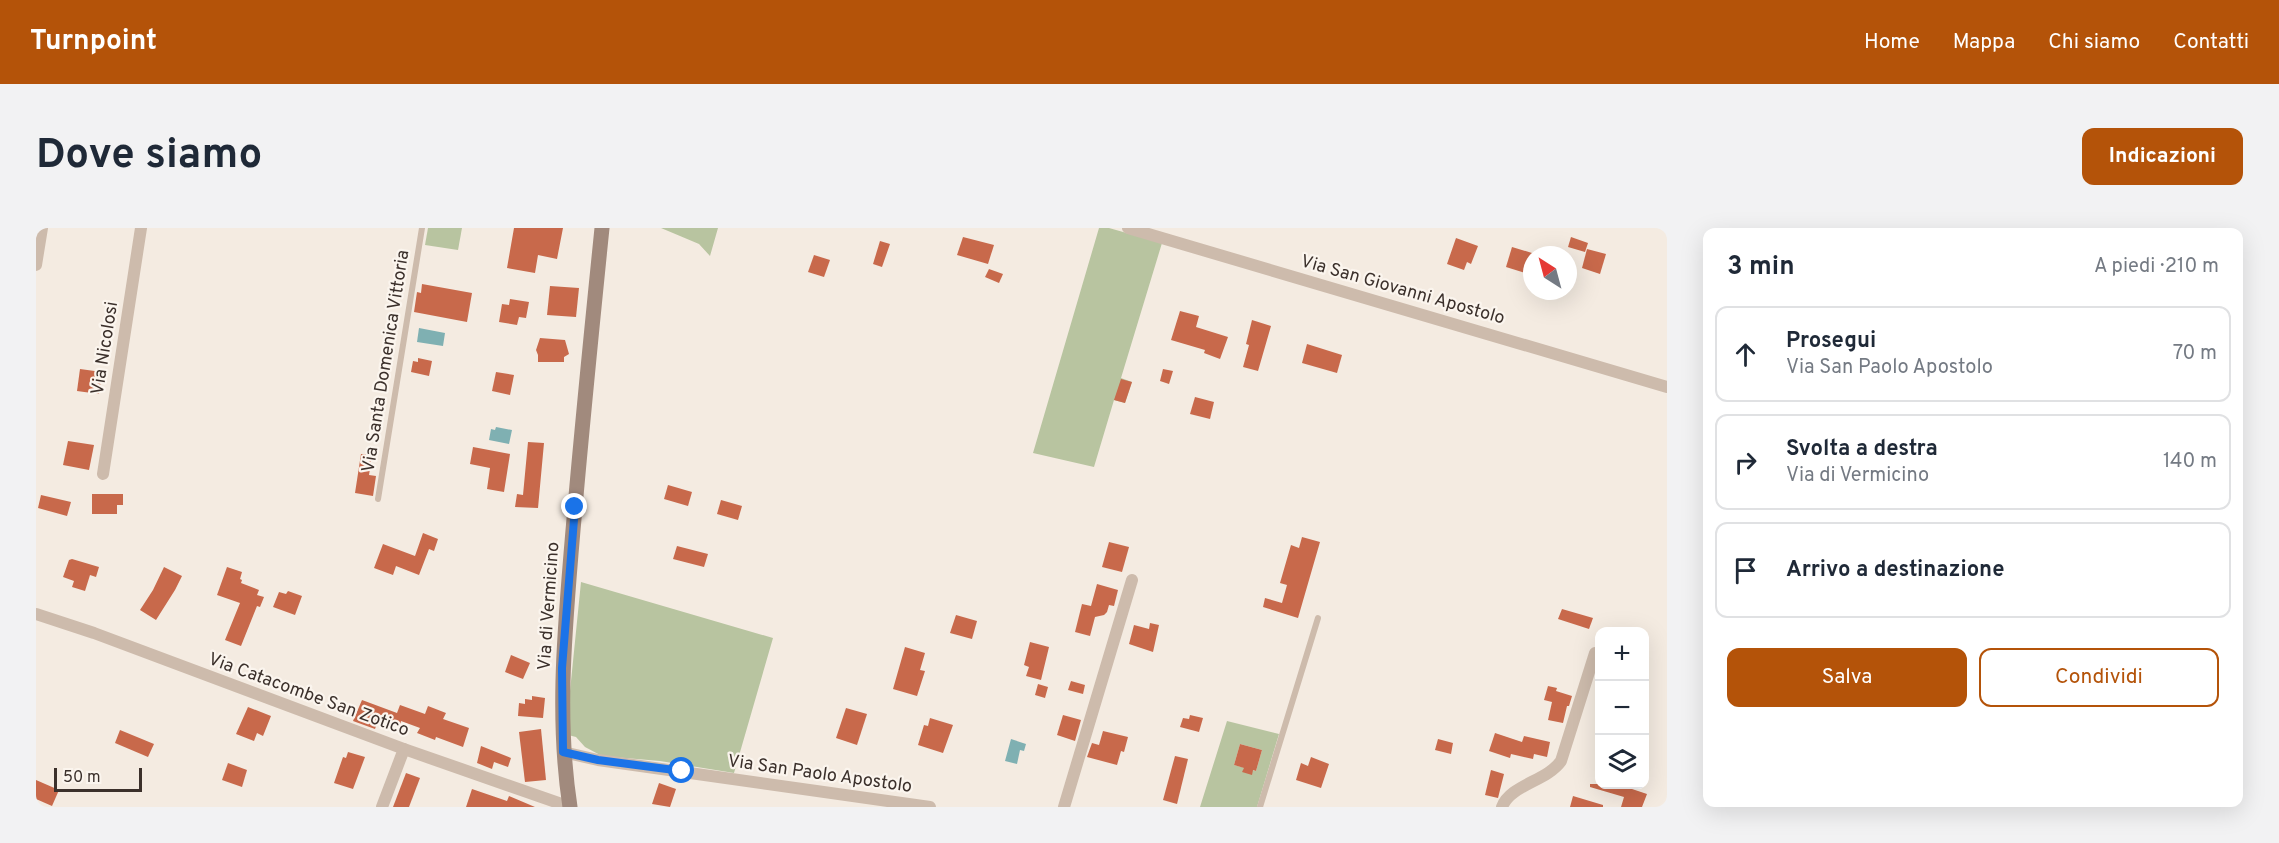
<!DOCTYPE html>
<html lang="it">
<meta charset="utf-8">
<style>
body{margin:0;font-family:Overpass,sans-serif;background:#f2f2f3;color:#1f2937}
.controls{position:absolute;right:18px;bottom:18px;display:grid;overflow:hidden;border-radius:12px;box-shadow:0 6px 24px #0002}
.controls button{width:54px;height:54px;display:grid;place-items:center;padding:0;border:0;border-bottom:2px solid #e0e1e3;background:#fff;color:#1f2937;font:30px sans-serif}
.compass{position:absolute;left:1487px;top:18px;width:54px;height:54px;border-radius:50%;background:#fff;box-shadow:0 6px 24px #0002;rotate:324deg}
.scale{position:absolute;left:18px;bottom:15px;width:88px;box-sizing:border-box;padding-left:6px;border:3px solid #3b302b;border-top:0;font-size:16px;line-height:21px;white-space:nowrap;color:#3b302b;-webkit-text-stroke:4px #fbf5ee;paint-order:stroke}
.stop{position:absolute;width:18px;height:18px;margin:-14px;border:4px solid #1a73e8;border-radius:50%;background:#fff}
.stop.end{background:#1a73e8;border-color:#fff;box-shadow:0 2px 6px #0008}
.list{margin:0;padding:0;list-style:none}
h2{display:flex;justify-content:space-between;align-items:center;height:78px;margin:0;padding:0 24px;font-size:26px}
h2 small{font-size:20px;font-weight:400;color:#747a83}
.list li{display:grid;grid-template-columns:39px 1fr auto;gap:18px;align-items:center;box-sizing:border-box;height:96px;margin:0 12px 12px;padding:0 12px;border:2px solid #e0e1e3;border-radius:12px}
.list b{display:block;font-size:22px;white-space:nowrap}
.list p{margin:0;font-size:20px;white-space:nowrap;color:#747a83}
.list em{font-size:20px;font-style:normal;color:#747a83}
.actions{display:flex;gap:12px;padding:18px 24px}
.actions a{flex:1;padding:14px 0;border:2px solid #b45309;border-radius:12px;text-align:center;font-size:21px;color:#b45309}
.actions .main{background:#b45309;color:#fff}
.icon{flex:none;width:33px;height:33px;fill:none;stroke:currentColor;stroke-width:2;stroke-linecap:round;stroke-linejoin:round}
.map{position:relative;flex:none;width:1631px;height:579px;overflow:hidden;border-radius:12px}
header{display:flex;align-items:center;gap:36px;box-sizing:border-box;height:84px;padding:0 30px;background:#b45309;color:#fff}
header strong{font-size:28px}
nav{display:flex;gap:33px;margin-inline-start:auto;font-size:21px}
.intro{display:flex;align-items:center;justify-content:space-between;box-sizing:border-box;height:144px;padding:0 36px}
h1{margin:0;font-size:42px}
.button{padding:15px 27px;border-radius:12px;background:#b45309;color:#fff;font-size:21px;font-weight:700}
main{display:flex;gap:36px;padding:0 36px}
aside{flex:1;background:#fff;border-radius:12px;box-shadow:0 6px 24px #0002}
.map>svg:first-child{display:block}
.green{fill:#b8c4a0;fill-rule:evenodd}
.water{fill:#7fb0b2}
.building{fill:#c8694b}
.lines{fill:none;stroke-linecap:round;stroke-linejoin:round}
.service{stroke:#cdbbac;stroke-width:6}
.minor{stroke:#cdbbac;stroke-width:12}
.secondary{stroke:#a18a7d;stroke-width:15}
.route{stroke:#1a73e8;stroke-width:8}
.labels{text-anchor:middle;stroke-width:4.5;stroke-linejoin:round;paint-order:stroke}
.street-label{font-size:18px;fill:#3b302b;stroke:#fbf5ee}
</style>
<header>
<strong>Turnpoint</strong>
<nav><a>Home</a><a>Mappa</a><a>Chi siamo</a><a>Contatti</a></nav>
</header>
<div class="intro"><h1>Dove siamo</h1><a class="button">Indicazioni</a></div>
<main>
<div class="map">
<svg width="1631" height="579" viewBox="0 0 1631 579">
<rect width="100%" height="100%" fill="#f4ebe1"/>
<!-- green -->
<g class="green">
<polygon points="392,0 426,0 422,22 389,17"/>
<polygon points="625,0 682,0 674,28 663,16"/>
<polygon points="1063,0 1073,0 1126,15 1085,150 1096,154 1089,175 1078,172 1058,239 997,225"/>
<polygon points="545,354 737,410 698,545 624,533 566,528 549,519 540,509 532,507 534,463"/>
<path d="M1191,493L1243,506L1221,579H1164ZM1204,516L1226,522L1220,543L1198,537Z"/>
</g>
<!-- water -->
<g class="water">
<polygon points="383,100 409,105 407,118 381,114"/>
<polygon points="460,199 476,202 473,216 453,212 455,201 459,202"/>
<polygon points="975,511 990,516 988,523 984,522 981,536 969,533"/>
</g>
<!-- building -->
<g class="building">
<polygon points="478,0 527,0 521,31 502,27 499,45 471,40"/>
<polygon points="927,9 958,17 952,36 921,27"/>
<polygon points="1535,9 1552,15 1549,24 1532,19"/>
<polygon points="1420,10 1442,18 1435,36 1431,34 1428,42 1411,36"/>
<polygon points="844,13 854,16 846,39 837,36"/>
<polygon points="1476,19 1496,25 1496,47 1470,39"/>
<polygon points="1551,21 1570,26 1564,46 1546,40"/>
<polygon points="778,27 794,32 788,49 772,44"/>
<polygon points="953,41 967,46 963,55 949,49"/>
<polygon points="386,56 436,65 431,94 378,84 381,64 385,65"/>
<polygon points="514,58 543,60 540,89 511,87"/>
<polygon points="474,71 493,74 490,90 483,89 481,97 463,94 466,76 473,77"/>
<polygon points="1144,83 1163,88 1160,99 1192,109 1184,131 1168,125 1169,122 1135,112"/>
<polygon points="1216,92 1235,98 1222,143 1207,139 1213,117 1210,116"/>
<polygon points="504,110 529,112 533,126 528,129 528,134 502,134 502,127 500,122"/>
<polygon points="1271,116 1306,127 1301,145 1266,135"/>
<polygon points="382,130 396,133 393,148 375,144 377,133 382,134"/>
<polygon points="44,141 66,144 63,166 41,163"/>
<polygon points="1127,141 1137,143 1133,156 1124,153"/>
<polygon points="460,144 478,147 474,167 456,163"/>
<polygon points="1085,151 1096,154 1089,175 1078,172"/>
<polygon points="1159,169 1178,174 1174,191 1154,186"/>
<polygon points="32,213 58,217 53,242 27,237"/>
<polygon points="492,214 508,215 502,280 479,279 481,266 487,267"/>
<polygon points="437,219 474,226 468,264 451,261 454,240 434,236"/>
<polygon points="325,226 336,227 333,247 340,248 337,268 319,265"/>
<polygon points="632,257 656,264 652,278 628,271"/>
<polygon points="56,266 87,266 87,277 81,277 81,286 56,286"/>
<polygon points="5,267 35,274 31,288 2,280"/>
<polygon points="685,272 706,278 702,292 681,286"/>
<polygon points="387,305 402,311 398,323 393,321 383,347 360,338 357,347 338,340 347,316 379,328"/>
<polygon points="1266,309 1284,314 1262,390 1227,379 1229,370 1246,375 1251,357 1244,355 1255,317 1263,320"/>
<polygon points="1073,314 1093,319 1086,344 1066,339"/>
<polygon points="641,318 672,326 668,339 637,331"/>
<polygon points="36,331 63,339 60,349 54,347 49,363 36,359 38,353 27,349 33,332"/>
<polygon points="128,339 146,348 139,362 120,392 104,382 117,362"/>
<polygon points="191,339 206,344 204,351 206,352 205,355 223,362 221,367 228,369 224,379 221,378 205,418 189,412 204,375 181,367"/>
<polygon points="1061,356 1082,362 1078,378 1073,377 1071,384 1068,387 1059,389 1054,408 1039,404 1046,376 1055,378"/>
<polygon points="252,363 266,368 259,387 237,379 243,364 250,366"/>
<polygon points="1526,381 1557,390 1553,401 1522,391"/>
<polygon points="920,387 941,393 936,411 914,405"/>
<polygon points="1114,395 1123,397 1117,424 1093,416 1098,397 1113,401"/>
<polygon points="994,414 1013,419 1005,452 990,448 993,439 988,437"/>
<polygon points="869,419 889,425 884,442 889,443 881,468 857,461"/>
<polygon points="475,427 494,435 487,451 469,444"/>
<polygon points="1035,453 1049,457 1047,466 1032,462"/>
<polygon points="1002,456 1012,459 1009,470 999,467"/>
<polygon points="1512,458 1521,460 1520,463 1536,468 1533,478 1531,478 1527,495 1512,492 1516,474 1508,472"/>
<polygon points="496,468 509,470 507,490 482,488 483,475 489,476 489,471 496,472"/>
<polygon points="326,472 361,485 364,477 389,486 392,478 410,485 407,491 433,500 427,519 400,509 399,512 381,505 384,500 365,493 364,498 343,490 339,501 317,493"/>
<polygon points="212,479 235,488 227,508 221,505 218,513 200,506"/>
<polygon points="810,480 831,486 821,517 800,510"/>
<polygon points="1027,487 1045,492 1039,513 1021,507"/>
<polygon points="1154,487 1167,490 1163,504 1144,499 1147,490 1153,491"/>
<polygon points="894,490 917,497 907,525 882,517 888,497 892,498"/>
<polygon points="505,501 510,552 489,554 483,504"/>
<polygon points="84,502 118,516 112,529 79,515"/>
<polygon points="1067,503 1092,509 1088,524 1085,523 1081,537 1051,529 1056,515 1063,517"/>
<polygon points="1459,505 1486,514 1488,508 1514,514 1511,529 1498,526 1497,531 1475,526 1474,530 1453,523"/>
<polygon points="1402,511 1417,515 1415,526 1399,522"/>
<polygon points="1204,516 1226,522 1220,543 1217,542 1216,547 1206,544 1208,540 1198,537"/>
<polygon points="445,518 475,530 472,539 458,534 456,541 441,535"/>
<polygon points="312,524 329,529 317,561 298,555 307,529 310,530"/>
<polygon points="1139,528 1152,531 1141,576 1127,572"/>
<polygon points="1275,529 1293,536 1285,560 1260,552 1265,535 1272,538"/>
<polygon points="192,535 211,542 206,559 186,552"/>
<polygon points="1455,542 1468,546 1462,570 1449,567"/>
<polygon points="370,545 384,550 373,579 357,579"/>
<polygon points="0,552 23,562 16,578 0,571"/>
<polygon points="623,555 640,561 634,579 616,576"/>
<polygon points="1554,556 1581,556 1611,566 1606,579 1585,579 1588,569 1554,559"/>
<polygon points="436,561 471,573 473,568 499,579 430,579"/>
<polygon points="1537,568 1567,577 1567,579 1534,579"/>
</g>
<g class="lines">
<!-- service -->
<g class="service">
<polyline points="342,271 386,0"/>
<polyline points="1224,579 1282,390"/>
</g>
<!-- minor -->
<g class="minor">
<polyline points="1092,0 1631,159"/>
<polyline points="0,37 6,0"/>
<polyline points="67,246 105,0"/>
<polyline points="0,386 58,405 368,521 534,579"/>
<polyline points="527,524 562,532 894,579"/>
<polyline points="346,579 368,521"/>
<polyline points="1028,579 1096,352"/>
<path d="M1466,579C1474,557 1511,553 1525,533L1559,425"/>
</g>
<!-- secondary -->
<path class="secondary" d="M534,579C521,494 528,411 535,326C544,217 555,108 566,0"/>
</g>
<g class="lines">
<!-- route -->
<polyline class="route" points="539,279 526,440 527,524 562,532 646,543"/>
</g>
<g class="labels">
<!-- street labels -->
<g class="street-label">
<text transform="translate(1367 61) rotate(16)" y="6">Via San Giovanni Apostolo</text>
<text transform="translate(68 120) rotate(-81)" y="6">Via Nicolosi</text>
<text transform="translate(349 133) rotate(-81)" y="6">Via Santa Domenica Vittoria</text>
<text transform="translate(512 378) rotate(-86)" y="6">Via di Vermicino</text>
<text transform="translate(273 466) rotate(20)" y="6">Via Catacombe San Zotico</text>
<text transform="translate(784 545) rotate(8)" y="6">Via San Paolo Apostolo</text>
</g>
</g>
</svg>
<div class="controls">
<button>+</button>
<button>−</button>
<button><svg class="icon" aria-label="layers" viewBox="0 0 24 24"><path d="M12 4l9 5-9 5-9-5zM3 14l9 5 9-5"/></svg></button>
</div>
<svg class="compass" viewBox="-18 -18 36 36"><path d="M0-13l5 13h-10z" fill="#e53935"/><path d="M0 13l5-13h-10z" fill="#747a83"/></svg>
<div class="scale">50 m</div>
<div class="stop" style="left:646px;top:543px"></div>
<div class="stop end" style="left:539px;top:279px"></div>
</div>
<aside>
<h2>3 min<small>A piedi · 210 m</small></h2>
<ul class="list">
<li><svg class="icon" aria-label="ahead" viewBox="0 0 24 24"><path d="M12 20V5M6 11l6-6 6 6"/></svg><div><b>Prosegui</b><p>Via San Paolo Apostolo</p></div><em>70 m</em></li>
<li><svg class="icon" aria-label="right" viewBox="0 0 24 24"><path d="M7 20v-9h11M14 6l5 5-5 5"/></svg><div><b>Svolta a destra</b><p>Via di Vermicino</p></div><em>140 m</em></li>
<li><svg class="icon" aria-label="arrive" viewBox="0 0 24 24"><path d="M6 21V4h12l-3 4 3 4H6"/></svg><div><b>Arrivo a destinazione</b></div></li>
</ul>
<div class="actions"><a class="main">Salva</a><a>Condividi</a></div>
</aside>
</main>
